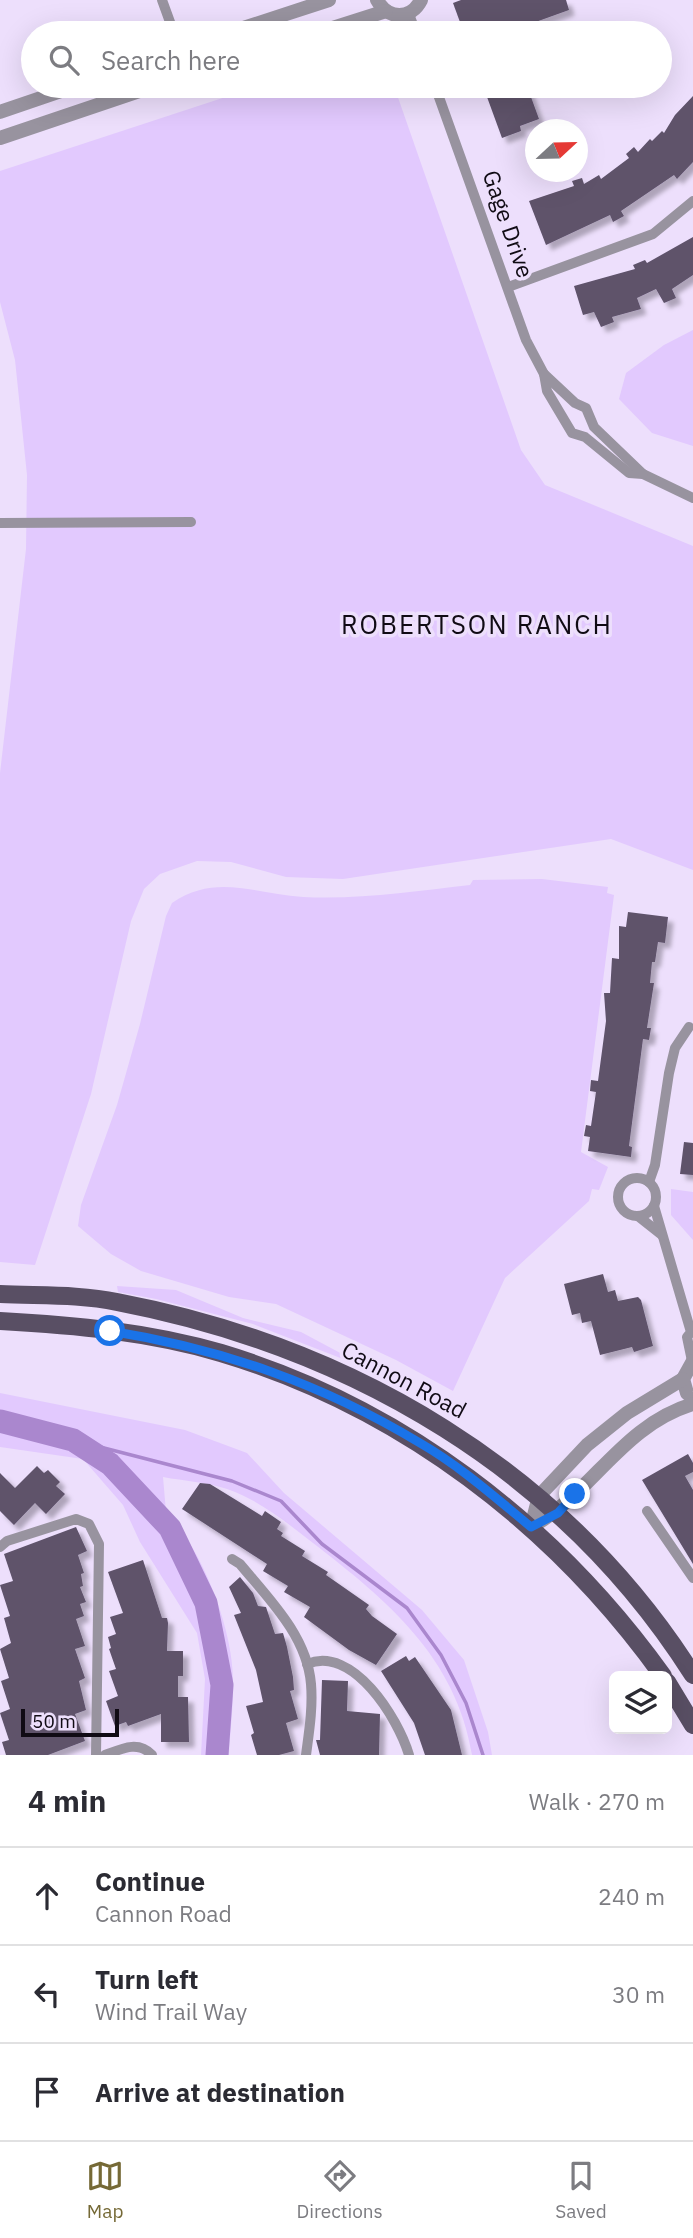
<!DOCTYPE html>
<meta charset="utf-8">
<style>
body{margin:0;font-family:"IBM Plex Sans",sans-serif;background:#f2f2f3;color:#2b2b33}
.controls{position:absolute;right:21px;bottom:21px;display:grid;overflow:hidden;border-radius:10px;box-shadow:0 7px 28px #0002}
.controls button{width:63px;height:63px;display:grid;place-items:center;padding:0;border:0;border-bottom:2px solid #e1e1e2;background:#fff;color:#2b2b33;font:35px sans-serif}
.compass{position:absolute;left:525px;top:119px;width:63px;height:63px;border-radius:50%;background:#fff;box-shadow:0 7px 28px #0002;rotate:68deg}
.scale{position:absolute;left:21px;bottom:18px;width:98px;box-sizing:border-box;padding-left:7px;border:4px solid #100b14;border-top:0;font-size:19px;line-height:24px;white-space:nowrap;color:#100b14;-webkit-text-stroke:5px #eddffc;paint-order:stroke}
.stop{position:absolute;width:21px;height:21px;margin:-16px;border:5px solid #1a73e8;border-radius:50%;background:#fff}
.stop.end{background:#1a73e8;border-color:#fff;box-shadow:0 2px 7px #0008}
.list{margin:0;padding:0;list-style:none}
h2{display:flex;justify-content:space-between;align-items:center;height:91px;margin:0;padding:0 28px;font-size:30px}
h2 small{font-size:23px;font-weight:400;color:#7c7c81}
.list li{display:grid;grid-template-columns:46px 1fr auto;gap:21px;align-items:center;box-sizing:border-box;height:98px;padding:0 28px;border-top:2px solid #e1e1e2}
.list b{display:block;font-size:26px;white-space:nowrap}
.list p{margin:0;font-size:23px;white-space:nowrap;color:#7c7c81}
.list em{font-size:23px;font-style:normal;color:#7c7c81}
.icon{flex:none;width:38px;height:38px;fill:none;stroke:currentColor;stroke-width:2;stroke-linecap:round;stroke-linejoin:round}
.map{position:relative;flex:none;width:693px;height:1755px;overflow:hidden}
.search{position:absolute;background:#fff;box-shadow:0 7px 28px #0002;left:21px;right:21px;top:21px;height:77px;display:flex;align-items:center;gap:18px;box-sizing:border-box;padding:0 24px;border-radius:38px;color:#7c7c81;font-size:26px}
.sheet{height:385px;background:#fff}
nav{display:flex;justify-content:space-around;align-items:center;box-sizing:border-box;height:98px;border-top:2px solid #e1e1e2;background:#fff;font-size:19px;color:#7c7c81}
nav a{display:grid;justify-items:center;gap:4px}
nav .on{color:#756936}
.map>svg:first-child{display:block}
.green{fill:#e2c9fe}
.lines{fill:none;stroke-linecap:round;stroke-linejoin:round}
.stream{stroke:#aa87ce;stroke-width:3.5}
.river{stroke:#aa87ce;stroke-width:23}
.building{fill:#5e526b;filter:url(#shadow)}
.minor{stroke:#98939f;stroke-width:10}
.tertiary{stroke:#98939f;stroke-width:14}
.primary{stroke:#594f64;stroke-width:18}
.route{stroke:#1a73e8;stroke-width:9}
.labels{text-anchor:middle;stroke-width:7;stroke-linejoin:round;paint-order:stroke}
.street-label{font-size:23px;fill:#100b14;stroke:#eddffc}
.quarter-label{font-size:26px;letter-spacing:2px;fill:#100b14;stroke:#eddffc}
</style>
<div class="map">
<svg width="693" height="1755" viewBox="0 0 693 1755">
<defs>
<filter id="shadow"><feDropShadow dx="5.5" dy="5.5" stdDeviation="2" flood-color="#0004"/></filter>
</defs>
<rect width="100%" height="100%" fill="#eddffc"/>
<!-- green -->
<g class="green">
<polygon points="259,86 394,86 521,450 545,485 693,546 693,870 611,839 343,879 286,877 231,862 197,861 160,874 144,889 131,921 91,1094 35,1265 0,1262 0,773 26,549 27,475 15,360 0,302 0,171"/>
<polygon points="693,330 693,446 652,433 619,399 626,373 664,345"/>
<path d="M542,879L608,887L607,893L614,895L581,1152L608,1167L599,1190L592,1189L589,1201L505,1278L453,1391L396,1360L276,1304L229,1297L141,1271L111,1254L78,1226L81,1205L117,1105L140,1024L166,916L172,903C216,873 255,894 303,897C358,900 416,891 470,885L473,880Z"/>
<polygon points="671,1189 693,1192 693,1240 671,1215"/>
<polygon points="117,1286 176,1290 243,1318 301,1332 374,1371 253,1324 156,1299 118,1292"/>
<path d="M0,1393L185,1430L247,1453L284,1493L422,1610L464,1660L488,1732L492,1755H472C456,1657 387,1600 313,1543C286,1522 259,1500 227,1489C207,1482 184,1481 163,1477L166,1512C202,1549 232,1626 233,1679C234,1704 230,1730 229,1755H201L205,1679L197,1633L140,1542L123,1505L83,1459L0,1447Z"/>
</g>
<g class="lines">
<!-- stream -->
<polyline class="stream" points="73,1440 232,1481 281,1501 322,1544 407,1608 441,1655 466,1703 483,1755"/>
<!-- river -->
<polyline class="river" points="0,1421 73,1440 110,1464 170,1528 206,1603 222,1685 217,1755"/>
</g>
<!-- building -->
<g class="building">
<polygon points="461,0 566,0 569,10 505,33 464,33 453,3"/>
<polygon points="483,86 527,86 539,119 520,126 521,131 502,138"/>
<polygon points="693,96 693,162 677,179 674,175 621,211 624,216 613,222 610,215 546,245 529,201 574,186 572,181 582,178 584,184 599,175 601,179 629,158 626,154 634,147 638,152 650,139 652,141 662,131 664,133 675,115"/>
<polygon points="693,237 693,275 672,289 676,298 664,303 656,289 637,298 641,309 612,317 614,322 601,327 594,312 583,315 574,286 635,269 633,265 645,260 647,263"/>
<polygon points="628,912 668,917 665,943 658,942 655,962 652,962 650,983 654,983 647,1028 651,1028 649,1040 643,1039 629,1146 632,1147 631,1157 588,1151 590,1137 584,1136 586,1125 591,1126 596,1092 590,1091 591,1080 598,1081 606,1021 604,993 610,993 612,958 619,959 619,926 626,927"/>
<polygon points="684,1142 693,1143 693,1175 680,1174"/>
<polygon points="603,1274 608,1292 615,1290 618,1301 638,1297 641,1300 653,1346 634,1352 632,1347 600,1355 591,1321 582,1323 580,1313 572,1315 564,1284"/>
<polygon points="688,1454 693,1463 693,1472 685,1476 693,1490 693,1564 642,1480"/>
<polygon points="37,1466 44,1473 48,1470 60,1482 56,1486 65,1494 46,1514 35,1503 14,1525 0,1511 0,1473 15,1488"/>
<polygon points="200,1483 210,1484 262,1516 265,1511 281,1522 277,1529 283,1533 281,1536 305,1551 302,1556 328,1572 326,1575 369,1605 366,1609 372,1616 397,1634 376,1665 349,1650 304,1617 310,1607 284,1592 288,1586 263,1571 267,1564 182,1509"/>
<polygon points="76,1527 87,1551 78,1555 84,1573 81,1574 83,1586 80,1587 86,1602 80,1604 84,1616 76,1619 85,1646 75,1649 85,1678 79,1681 86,1710 75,1714 85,1741 48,1755 6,1755 2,1742 9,1740 0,1713 10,1709 1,1681 9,1678 0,1649 11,1643 4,1618 10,1616 0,1585 13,1581 4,1554"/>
<polygon points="143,1560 162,1618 167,1618 168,1623 167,1651 183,1651 183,1676 178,1676 178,1697 188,1697 189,1742 161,1742 161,1714 128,1726 126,1722 115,1726 106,1701 118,1696 109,1671 116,1669 109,1649 111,1648 108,1637 116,1634 110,1617 123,1613 108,1572"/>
<polygon points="240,1577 253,1593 258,1606 266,1607 275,1634 283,1633 287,1647 293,1677 294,1690 290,1691 298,1719 286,1723 294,1751 279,1755 257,1755 251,1735 254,1733 246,1706 263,1702 256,1670 234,1615 241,1613 229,1587"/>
<polygon points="406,1656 409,1661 415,1657 451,1710 462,1755 425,1755 414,1723 381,1671"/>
<polygon points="322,1680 348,1681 347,1711 380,1714 379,1755 320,1755 316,1740 320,1740"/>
</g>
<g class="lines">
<!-- minor -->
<g class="minor">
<polyline points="162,0 174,33"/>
<polyline points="409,14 416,33"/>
<polyline points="435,86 526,340 544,374 547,391 572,433 585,437 629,473 643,474 693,498"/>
<polyline points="508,287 653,234 693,201"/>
<polyline points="544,374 575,403 586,408 594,427 643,474"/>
<polyline points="0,523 191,522"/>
<circle cx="637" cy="1197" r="19"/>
<polyline points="649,1182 655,1165 669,1073 675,1048 689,1027"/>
<polyline points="654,1206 691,1332 687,1337 692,1361"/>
<polyline points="638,1216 662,1235"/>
<polyline points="647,1511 693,1578"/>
<polyline points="0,1547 7,1541 76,1519 89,1524 99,1544 96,1755"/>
<path d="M232,1559L240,1564C269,1599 307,1636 311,1684C313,1708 309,1732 306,1755"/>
<path d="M307,1664C353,1645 398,1718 409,1755"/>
<path d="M105,1755C121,1749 138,1740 152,1755"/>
</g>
<!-- tertiary -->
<g class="tertiary">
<path d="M377,0C388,20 411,20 421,0"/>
<polyline points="228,33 329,0"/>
<polyline points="317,33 386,11"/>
<polyline points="0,112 76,86"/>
<polyline points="0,138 154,86"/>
<polyline points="693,1361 683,1379 687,1393 693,1398"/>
<polyline points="531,1527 539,1496 587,1445 627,1413 683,1379"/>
<path d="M531,1527C592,1494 621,1426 693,1404"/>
</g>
<!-- primary -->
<g class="primary">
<path d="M0,1294C38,1296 79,1294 117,1302C352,1347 563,1470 693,1675"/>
<path d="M0,1321C74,1325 150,1332 221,1353C401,1407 554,1524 663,1676"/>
<polyline points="667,1682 693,1725"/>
</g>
</g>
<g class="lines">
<!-- route -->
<path class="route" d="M110,1331C223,1349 322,1384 420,1443C460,1466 496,1498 531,1527L558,1513L575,1494"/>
</g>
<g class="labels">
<!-- street labels -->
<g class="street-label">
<text transform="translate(508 224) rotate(71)" y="8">Gage Drive</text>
<text transform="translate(404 1380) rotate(28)" y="8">Cannon Road</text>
</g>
<!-- quarter labels -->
<g class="quarter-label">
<text x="477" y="634">ROBERTSON RANCH</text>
</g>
</g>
</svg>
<div class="controls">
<button><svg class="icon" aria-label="layers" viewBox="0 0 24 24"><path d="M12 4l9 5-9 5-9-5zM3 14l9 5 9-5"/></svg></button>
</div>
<svg class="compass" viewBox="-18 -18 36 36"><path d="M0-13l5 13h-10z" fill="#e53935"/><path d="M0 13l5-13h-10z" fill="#7c7c81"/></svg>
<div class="scale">50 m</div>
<div class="stop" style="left:110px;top:1331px"></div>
<div class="stop end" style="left:575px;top:1494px"></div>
<div class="search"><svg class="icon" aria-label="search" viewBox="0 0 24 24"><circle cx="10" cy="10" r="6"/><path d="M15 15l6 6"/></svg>Search here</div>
</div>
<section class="sheet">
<h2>4 min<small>Walk · 270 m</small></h2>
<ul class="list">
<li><svg class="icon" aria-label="ahead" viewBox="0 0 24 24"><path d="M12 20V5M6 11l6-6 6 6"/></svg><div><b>Continue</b><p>Cannon Road</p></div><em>240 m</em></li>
<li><svg class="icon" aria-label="left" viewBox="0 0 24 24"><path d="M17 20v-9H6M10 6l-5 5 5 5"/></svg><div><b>Turn left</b><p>Wind Trail Way</p></div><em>30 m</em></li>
<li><svg class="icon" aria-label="arrive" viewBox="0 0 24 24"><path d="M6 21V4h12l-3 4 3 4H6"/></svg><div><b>Arrive at destination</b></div></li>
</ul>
</section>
<nav>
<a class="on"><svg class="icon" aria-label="map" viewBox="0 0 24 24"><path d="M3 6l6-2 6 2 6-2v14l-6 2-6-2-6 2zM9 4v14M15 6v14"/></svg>Map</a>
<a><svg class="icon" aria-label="directions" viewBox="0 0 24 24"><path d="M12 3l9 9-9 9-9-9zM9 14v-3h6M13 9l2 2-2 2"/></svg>Directions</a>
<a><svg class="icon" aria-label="saved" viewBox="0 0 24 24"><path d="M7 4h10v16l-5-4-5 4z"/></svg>Saved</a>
</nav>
